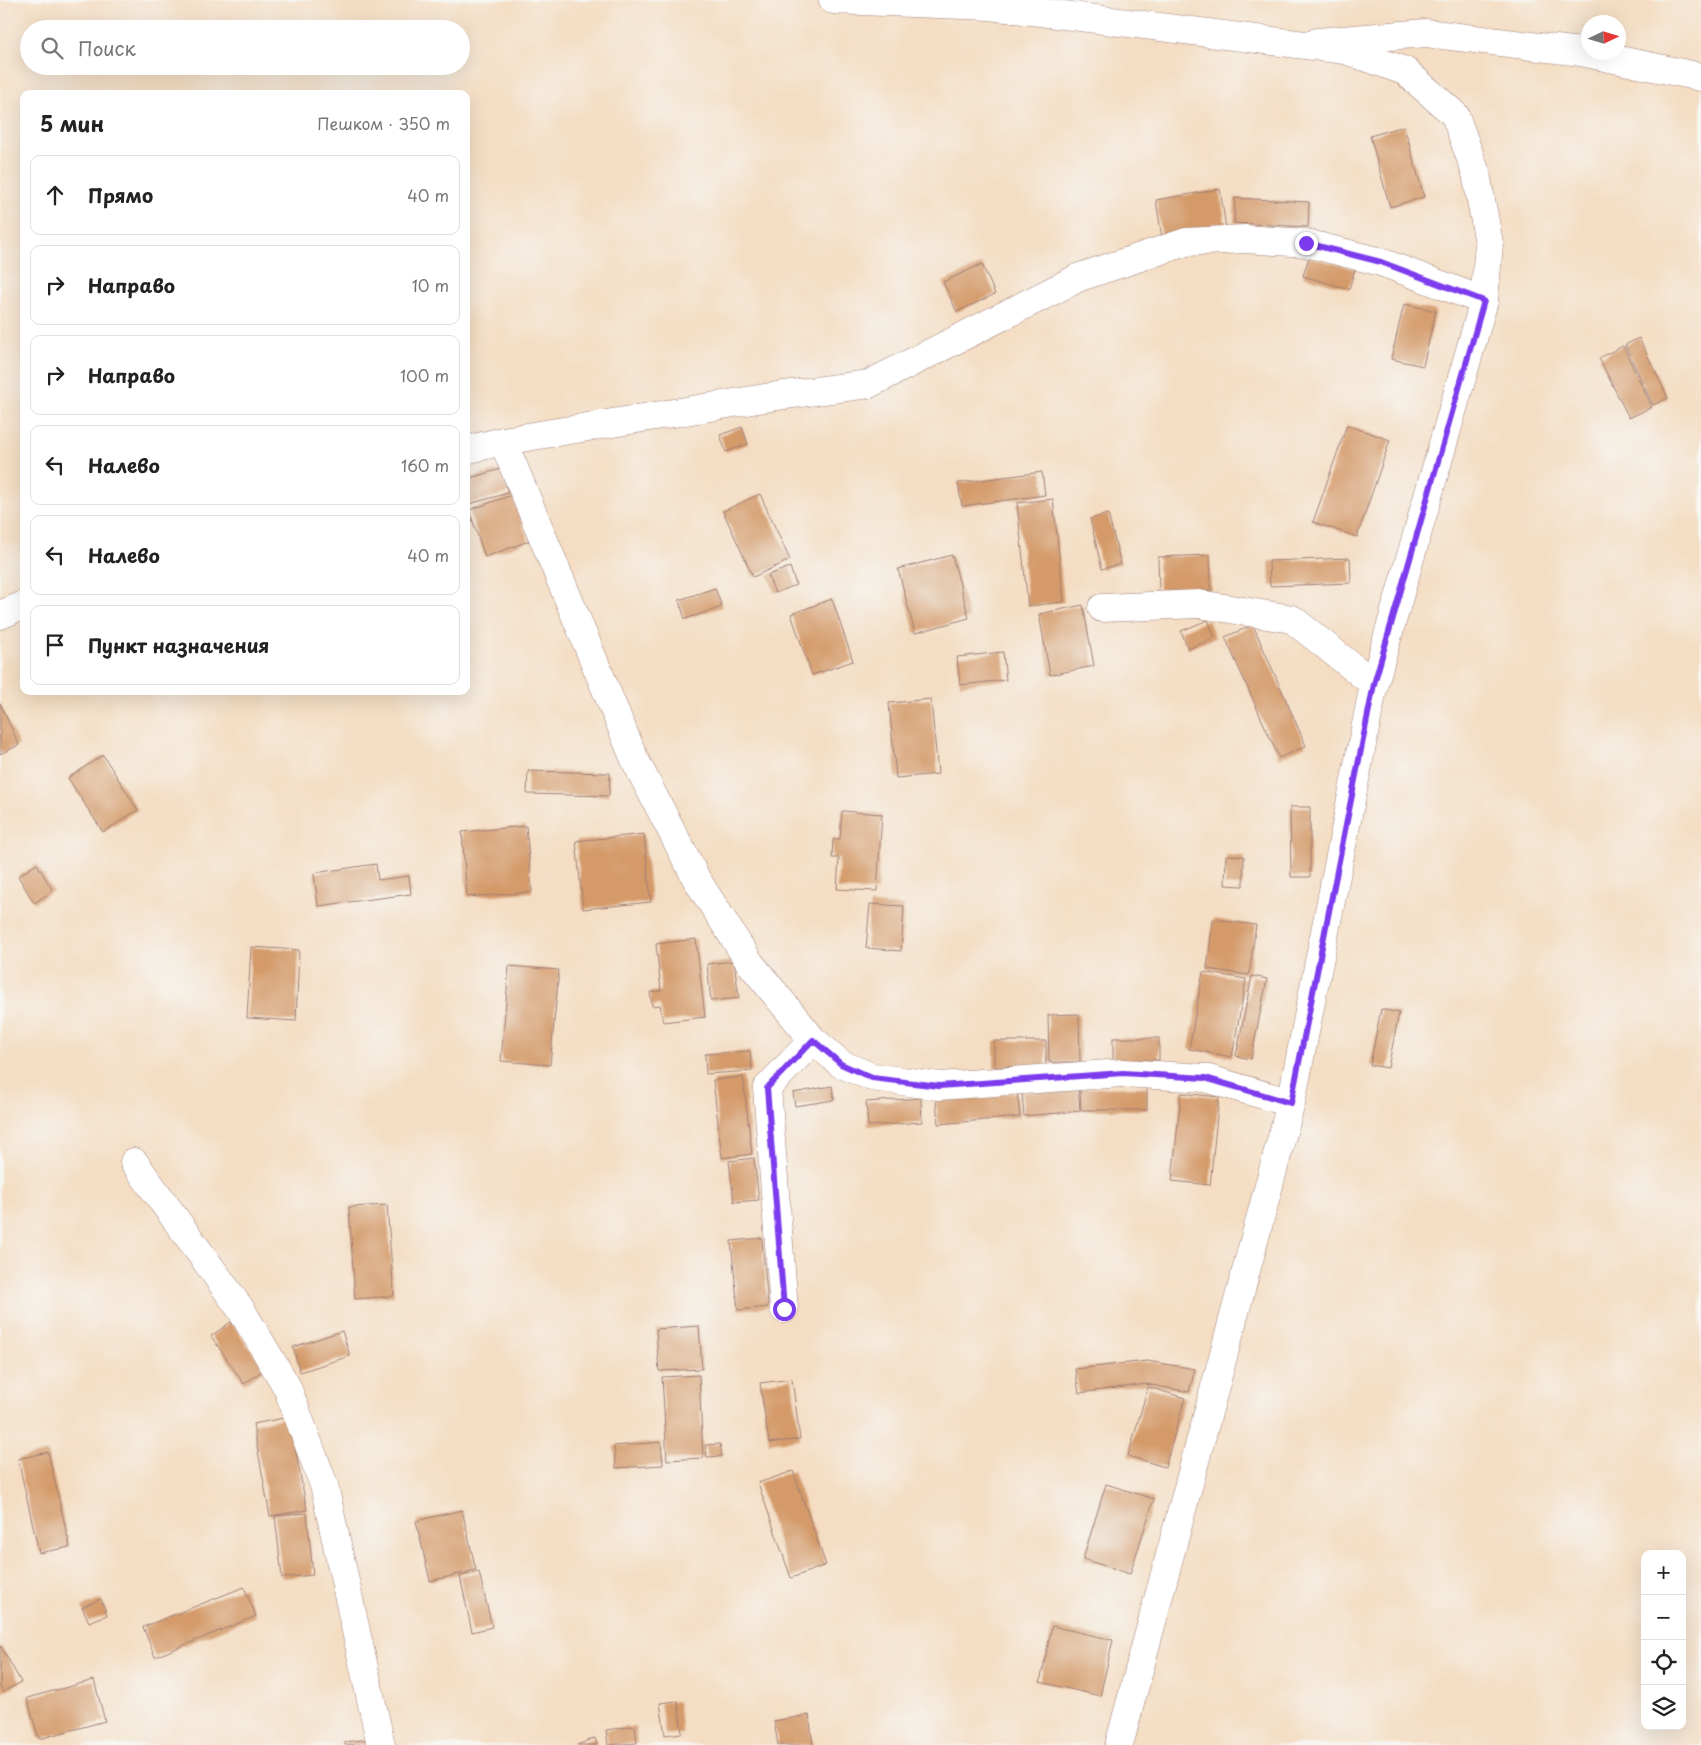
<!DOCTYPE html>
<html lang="ru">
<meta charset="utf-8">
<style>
body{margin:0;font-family:"Playpen Sans",sans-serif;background:#f2f2f2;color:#222}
.controls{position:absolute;right:15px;bottom:15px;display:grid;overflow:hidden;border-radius:10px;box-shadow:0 5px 20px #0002}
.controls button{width:45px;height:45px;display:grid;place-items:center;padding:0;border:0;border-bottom:1px solid #e0e0e0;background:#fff;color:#222;font:25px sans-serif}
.compass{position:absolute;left:1581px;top:15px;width:45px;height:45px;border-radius:50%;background:#fff;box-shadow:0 5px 20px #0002;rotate:86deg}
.stop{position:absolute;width:15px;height:15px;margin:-11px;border:4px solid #7c3aed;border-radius:50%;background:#fff}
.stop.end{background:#7c3aed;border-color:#fff;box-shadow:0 1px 5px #0008}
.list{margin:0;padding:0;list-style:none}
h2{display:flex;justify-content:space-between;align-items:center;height:65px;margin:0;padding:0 20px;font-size:21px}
h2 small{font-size:16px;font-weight:400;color:#767676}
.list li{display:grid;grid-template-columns:32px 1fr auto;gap:15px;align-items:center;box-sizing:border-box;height:80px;margin:0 10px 10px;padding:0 10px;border:1px solid #e0e0e0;border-radius:10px}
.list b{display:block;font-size:19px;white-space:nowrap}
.list em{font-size:16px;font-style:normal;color:#767676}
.icon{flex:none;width:28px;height:28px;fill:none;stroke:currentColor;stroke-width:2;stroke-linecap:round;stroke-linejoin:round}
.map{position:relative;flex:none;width:1701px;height:1745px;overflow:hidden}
.search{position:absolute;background:#fff;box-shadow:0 5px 20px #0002;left:20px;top:20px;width:450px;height:55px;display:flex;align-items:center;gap:12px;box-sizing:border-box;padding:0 18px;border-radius:28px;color:#767676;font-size:19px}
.panel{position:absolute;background:#fff;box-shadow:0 5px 20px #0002;left:20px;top:90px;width:450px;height:605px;border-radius:10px}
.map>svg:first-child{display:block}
.building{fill:#d49a69}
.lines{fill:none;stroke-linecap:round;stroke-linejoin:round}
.street-casing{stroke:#9f7e76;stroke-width:29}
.secondary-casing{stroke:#9f7e76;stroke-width:29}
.street{stroke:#fff;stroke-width:28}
.secondary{stroke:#fff;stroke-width:28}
.route{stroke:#7c3aed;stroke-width:6}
</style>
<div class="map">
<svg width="1701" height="1745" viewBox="0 0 1701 1745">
<rect width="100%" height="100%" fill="#f6f6f2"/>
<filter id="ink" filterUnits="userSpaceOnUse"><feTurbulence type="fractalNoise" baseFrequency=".02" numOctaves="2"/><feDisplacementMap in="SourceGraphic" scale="10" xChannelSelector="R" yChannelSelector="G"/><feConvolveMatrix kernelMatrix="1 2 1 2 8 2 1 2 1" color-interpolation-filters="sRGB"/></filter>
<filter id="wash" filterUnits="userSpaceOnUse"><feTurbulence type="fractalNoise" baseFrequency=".0096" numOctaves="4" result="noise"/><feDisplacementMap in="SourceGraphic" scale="20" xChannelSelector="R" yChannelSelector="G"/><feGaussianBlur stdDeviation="1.12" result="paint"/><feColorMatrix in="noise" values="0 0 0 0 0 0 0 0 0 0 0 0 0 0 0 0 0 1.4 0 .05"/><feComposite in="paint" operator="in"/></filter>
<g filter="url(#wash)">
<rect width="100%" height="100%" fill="#f4ddc2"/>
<g id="blocks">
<!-- building -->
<g class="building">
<polygon points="1404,126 1424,197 1390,207 1370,136"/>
<polygon points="1220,189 1226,228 1162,238 1156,200"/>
<polygon points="1235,198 1309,202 1308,227 1234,223"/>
<polygon points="1309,257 1355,269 1349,289 1303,276"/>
<polygon points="982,264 995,294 957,312 943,282"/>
<polygon points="1404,304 1436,311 1423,366 1391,359"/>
<polygon points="1639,338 1668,398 1653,405 1625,345"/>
<polygon points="1623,346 1652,407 1629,418 1599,358"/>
<polygon points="1347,425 1390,440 1357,537 1313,522"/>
<polygon points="742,427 748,444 726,452 720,435"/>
<polygon points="501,469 508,493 466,505 466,479"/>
<polygon points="1042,472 1045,495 962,506 958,483"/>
<polygon points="760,494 790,560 753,577 723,511"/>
<polygon points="512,495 529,541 485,557 469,510"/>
<polygon points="1053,499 1064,602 1028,606 1017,503"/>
<polygon points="1108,514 1121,564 1102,569 1090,519"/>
<polygon points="952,555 969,618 915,633 898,569"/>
<polygon points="1210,555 1211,590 1159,592 1158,557"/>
<polygon points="1350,558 1351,583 1270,586 1269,561"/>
<polygon points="790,567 796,585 775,593 768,575"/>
<polygon points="715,588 722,607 685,619 679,600"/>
<polygon points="832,599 853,661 812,675 791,614"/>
<polygon points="1083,605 1094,666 1050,675 1039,614"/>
<polygon points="1208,620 1215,638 1188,649 1181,631"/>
<polygon points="1253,625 1306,746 1279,758 1225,637"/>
<polygon points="1003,652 1006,680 960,685 957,657"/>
<polygon points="931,699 938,774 896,778 889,703"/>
<polygon points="0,703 19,745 0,754"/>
<polygon points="103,755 138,810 103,832 68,778"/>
<polygon points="528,771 610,773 609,796 527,794"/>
<polygon points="1290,807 1310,807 1310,877 1291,877"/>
<polygon points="842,811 882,814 877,891 837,889 839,858 832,858 833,839 840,839"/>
<polygon points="526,826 532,892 467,897 462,832"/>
<polygon points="644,834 651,902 583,909 576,841"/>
<polygon points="1226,855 1244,856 1243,886 1225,885"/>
<polygon points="37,864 53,891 34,903 18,876"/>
<polygon points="376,864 378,880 409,876 411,894 318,906 314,873"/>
<polygon points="870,904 904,906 901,951 866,948"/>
<polygon points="1213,919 1256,925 1249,975 1207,969"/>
<polygon points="696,939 705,1017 663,1022 660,1005 652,1006 650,992 661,991 656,944"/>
<polygon points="251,947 299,950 296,1021 247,1018"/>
<polygon points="734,961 739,998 711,1001 707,964"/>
<polygon points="509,966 559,970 550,1065 501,1061"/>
<polygon points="1203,972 1246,979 1232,1057 1189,1049"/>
<polygon points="1252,976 1267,979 1251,1059 1236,1056"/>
<polygon points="1381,1009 1399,1013 1388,1068 1370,1065"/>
<polygon points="1079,1014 1080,1062 1049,1062 1048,1015"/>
<rect x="1113" y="1038" width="46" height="22"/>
<polygon points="994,1041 1046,1041 1046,1066 994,1067"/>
<polygon points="750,1051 752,1071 706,1074 705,1054"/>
<polygon points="743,1077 752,1154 722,1158 713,1080"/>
<polygon points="832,1086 834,1100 795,1106 793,1093"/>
<polygon points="1147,1087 1147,1110 1081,1110 1080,1088"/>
<polygon points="1078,1088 1080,1111 1024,1116 1022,1092"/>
<polygon points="1017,1092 1020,1117 938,1124 936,1100"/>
<polygon points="1181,1093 1219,1097 1210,1185 1172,1181"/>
<polygon points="921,1098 922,1122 868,1126 866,1102"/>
<polygon points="754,1158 759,1200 734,1202 729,1161"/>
<polygon points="387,1205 394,1296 355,1299 349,1207"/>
<polygon points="762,1238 768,1307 738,1310 731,1241"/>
<polygon points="231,1322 265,1369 244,1384 211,1336"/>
<polygon points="699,1326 702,1369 659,1371 656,1329"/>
<polygon points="342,1331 350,1356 300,1372 293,1347"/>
<polygon points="1147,1361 1195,1369 1189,1392 1146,1384 1079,1393 1075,1369"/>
<polygon points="699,1375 703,1458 667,1460 662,1377"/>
<polygon points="792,1379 800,1439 769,1443 760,1383"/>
<polygon points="1148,1387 1185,1398 1165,1467 1128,1456"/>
<polygon points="289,1417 307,1510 270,1516 253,1424"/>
<polygon points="661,1442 663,1465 616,1468 614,1446"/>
<polygon points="720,1444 722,1456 707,1457 705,1445"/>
<polygon points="48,1452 70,1547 39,1553 18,1459"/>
<polygon points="793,1471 826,1565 791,1578 758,1483"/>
<polygon points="1106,1484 1154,1499 1130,1574 1083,1559"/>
<polygon points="462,1510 476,1570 430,1581 416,1521"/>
<polygon points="307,1513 313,1575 282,1578 275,1516"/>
<polygon points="479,1572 492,1627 472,1632 460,1576"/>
<polygon points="244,1587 256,1616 155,1657 143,1627"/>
<polygon points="101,1599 107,1615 89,1622 82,1607"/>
<polygon points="1052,1626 1113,1640 1100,1696 1040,1682"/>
<polygon points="1,1646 21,1682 3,1692 0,1687 0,1647"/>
<polygon points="94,1680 105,1721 39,1739 27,1698"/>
<polygon points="678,1701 682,1733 665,1735 660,1703"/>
<polygon points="809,1715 813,1745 778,1745 774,1721"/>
<polygon points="635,1726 637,1743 608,1745 606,1730"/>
<polygon points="595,1738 597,1745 577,1745"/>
<polygon points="369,1739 369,1745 345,1745 345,1742"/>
</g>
</g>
</g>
<g filter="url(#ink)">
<use href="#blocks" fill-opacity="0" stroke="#9f7e76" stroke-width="1"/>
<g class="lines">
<defs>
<g id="street">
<polyline points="1317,42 1426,33 1581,52 1701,77"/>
<polyline points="503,441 635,760 697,880 750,963 813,1040 841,1064 872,1077 939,1086 1123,1073 1205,1078 1291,1103"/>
<polyline points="466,450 503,441 777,396 869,384 1080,277 1186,242 1245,239 1306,243 1381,262 1484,301"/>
<polyline points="1102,608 1199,604 1292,619 1374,684"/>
<polyline points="0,615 24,605"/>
<polyline points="134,1162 240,1308 287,1387 324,1485 381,1745"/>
<polyline points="784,1309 767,1088 813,1040"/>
</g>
<polyline id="secondary" points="833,0 990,6 1345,50 1405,71 1455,115 1476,173 1489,243 1484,301 1374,684 1291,1103 1119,1745"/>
</defs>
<!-- street casing -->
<use href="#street" class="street-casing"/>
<!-- secondary casing -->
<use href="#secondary" class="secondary-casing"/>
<!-- street -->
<use href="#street" class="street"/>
<!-- secondary -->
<use href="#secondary" class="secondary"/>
</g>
</g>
<g class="lines" filter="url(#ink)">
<!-- route -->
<polyline class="route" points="784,1309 767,1088 813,1040 841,1064 872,1078 939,1086 1123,1073 1205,1078 1291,1103 1374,684 1484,301 1381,262 1306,243"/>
</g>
</svg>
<div class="controls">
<button>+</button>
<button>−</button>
<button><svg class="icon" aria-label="locate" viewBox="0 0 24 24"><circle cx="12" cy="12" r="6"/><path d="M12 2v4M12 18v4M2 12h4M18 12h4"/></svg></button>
<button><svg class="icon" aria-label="layers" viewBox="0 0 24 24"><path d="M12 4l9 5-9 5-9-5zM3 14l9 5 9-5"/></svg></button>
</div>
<svg class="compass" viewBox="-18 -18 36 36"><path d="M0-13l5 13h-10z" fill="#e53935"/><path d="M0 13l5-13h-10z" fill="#767676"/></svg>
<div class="stop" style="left:784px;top:1309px"></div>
<div class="stop end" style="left:1306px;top:243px"></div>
<div class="search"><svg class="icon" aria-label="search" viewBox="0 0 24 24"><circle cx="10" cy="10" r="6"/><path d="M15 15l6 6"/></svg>Поиск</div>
<section class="panel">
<h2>5 мин<small>Пешком · 350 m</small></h2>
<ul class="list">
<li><svg class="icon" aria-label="ahead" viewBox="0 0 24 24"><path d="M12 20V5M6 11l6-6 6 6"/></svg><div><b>Прямо</b></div><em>40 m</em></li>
<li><svg class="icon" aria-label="right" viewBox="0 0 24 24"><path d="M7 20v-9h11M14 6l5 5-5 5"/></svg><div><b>Направо</b></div><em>10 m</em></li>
<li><svg class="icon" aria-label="right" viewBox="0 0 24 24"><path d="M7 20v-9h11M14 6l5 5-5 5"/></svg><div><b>Направо</b></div><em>100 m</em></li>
<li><svg class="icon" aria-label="left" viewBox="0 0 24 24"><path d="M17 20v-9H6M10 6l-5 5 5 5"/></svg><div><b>Налево</b></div><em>160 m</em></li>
<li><svg class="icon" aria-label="left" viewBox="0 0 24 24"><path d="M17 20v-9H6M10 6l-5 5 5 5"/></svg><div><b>Налево</b></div><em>40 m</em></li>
<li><svg class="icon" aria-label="arrive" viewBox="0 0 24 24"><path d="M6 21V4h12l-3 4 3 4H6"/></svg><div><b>Пункт назначения</b></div></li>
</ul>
</section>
</div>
